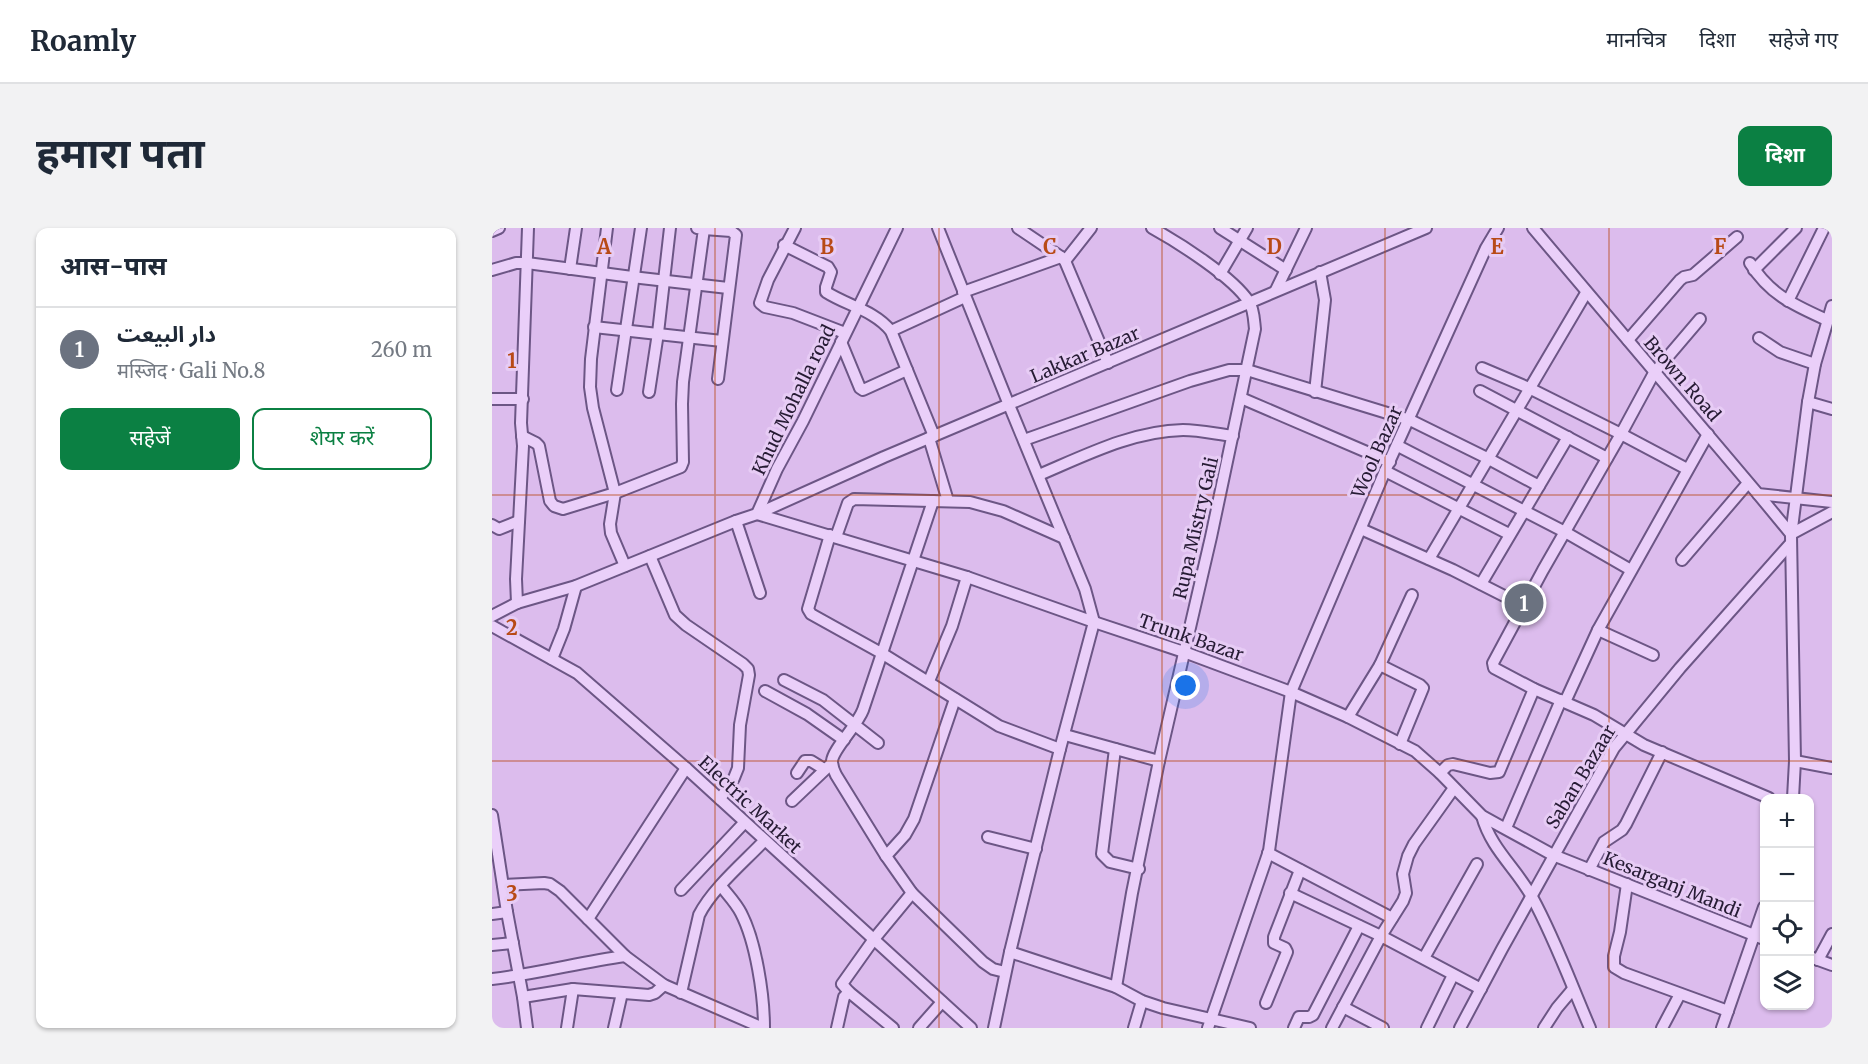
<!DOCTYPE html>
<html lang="hi">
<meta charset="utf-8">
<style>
body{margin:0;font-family:Merriweather,"Noto Sans Arabic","Noto Sans Devanagari",serif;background:#f2f2f3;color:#1f2937}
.controls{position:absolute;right:18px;bottom:18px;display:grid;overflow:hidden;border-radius:12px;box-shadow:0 2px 4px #0004}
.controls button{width:54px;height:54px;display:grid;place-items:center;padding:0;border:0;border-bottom:2px solid #e0e1e3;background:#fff;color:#1f2937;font:30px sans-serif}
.you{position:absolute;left:694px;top:458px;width:21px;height:21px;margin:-15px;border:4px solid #fff;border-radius:50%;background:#1a73e8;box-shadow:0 0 0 9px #1a73e833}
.badge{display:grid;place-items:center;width:39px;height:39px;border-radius:50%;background:#0b8043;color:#fff;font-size:20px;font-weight:700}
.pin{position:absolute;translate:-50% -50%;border:3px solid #fff;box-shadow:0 2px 6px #0006}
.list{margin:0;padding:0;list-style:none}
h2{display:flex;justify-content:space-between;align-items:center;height:78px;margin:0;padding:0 24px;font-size:26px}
h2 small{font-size:20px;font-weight:400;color:#747a83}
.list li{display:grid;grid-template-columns:39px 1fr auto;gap:18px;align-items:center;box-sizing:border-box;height:84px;padding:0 24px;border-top:2px solid #e0e1e3}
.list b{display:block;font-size:22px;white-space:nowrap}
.list p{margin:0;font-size:20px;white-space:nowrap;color:#747a83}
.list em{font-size:20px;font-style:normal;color:#747a83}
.actions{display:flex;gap:12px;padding:18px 24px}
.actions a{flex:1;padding:14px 0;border:2px solid #0b8043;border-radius:12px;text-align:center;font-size:21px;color:#0b8043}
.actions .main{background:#0b8043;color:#fff}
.icon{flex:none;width:33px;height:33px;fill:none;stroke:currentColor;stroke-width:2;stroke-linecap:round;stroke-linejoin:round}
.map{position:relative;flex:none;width:1340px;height:800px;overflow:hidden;border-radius:12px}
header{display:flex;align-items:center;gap:36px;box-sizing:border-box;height:84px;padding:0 30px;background:#fff;border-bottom:2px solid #e0e1e3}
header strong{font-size:28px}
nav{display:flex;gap:33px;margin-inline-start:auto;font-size:21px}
.intro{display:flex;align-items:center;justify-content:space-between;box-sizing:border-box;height:144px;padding:0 36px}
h1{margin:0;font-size:42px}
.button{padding:15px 27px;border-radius:12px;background:#0b8043;color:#fff;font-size:21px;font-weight:700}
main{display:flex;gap:36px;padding:0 36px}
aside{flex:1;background:#fff;border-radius:12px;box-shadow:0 2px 4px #0004}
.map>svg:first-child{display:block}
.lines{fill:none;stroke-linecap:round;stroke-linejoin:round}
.minor-casing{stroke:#6c5685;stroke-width:14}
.minor{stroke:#eacff9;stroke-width:10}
.grid{fill:none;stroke:#b84a16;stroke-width:1.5;stroke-opacity:0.55}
.labels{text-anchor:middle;stroke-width:6;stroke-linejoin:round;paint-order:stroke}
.street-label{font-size:18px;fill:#261b34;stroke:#e7ccf5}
.grid-label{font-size:20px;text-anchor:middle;font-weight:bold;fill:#b84a16;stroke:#e7ccf5;stroke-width:6;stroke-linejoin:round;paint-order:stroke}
</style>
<header>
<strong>Roamly</strong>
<nav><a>मानचित्र</a><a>दिशा</a><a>सहेजे गए</a></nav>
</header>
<div class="intro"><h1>हमारा पता</h1><a class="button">दिशा</a></div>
<main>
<aside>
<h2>आस-पास<small></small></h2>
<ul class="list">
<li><span class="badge" style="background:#6b7280">1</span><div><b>دار البیعت</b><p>मस्जिद · Gali No.8</p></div><em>260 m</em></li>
</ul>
<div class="actions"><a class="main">सहेजें</a><a>शेयर करें</a></div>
</aside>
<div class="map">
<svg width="1340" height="800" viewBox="0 0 1340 800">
<rect width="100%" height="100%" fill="#dcbced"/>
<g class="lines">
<defs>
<g id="minor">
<polyline points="115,0 99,131 98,159 101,180 123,265 118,296 119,305 133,338"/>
<polyline points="303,0 276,52 268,75 273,79 301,85 353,105"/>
<polyline points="446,0 517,177 593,361 602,394 568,521 518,724 502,800"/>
<polyline points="728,0 794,42"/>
<polyline points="1041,0 1266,266 1340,274"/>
<polyline points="212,1 239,3 244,7 226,151"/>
<polyline points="0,3 7,0"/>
<path d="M292,17L336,39L339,44L334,59V64C356,78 382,82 399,103L442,208"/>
<polyline points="569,29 573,33 616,135"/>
<polyline points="573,33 599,0"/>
<path d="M1258,35C1278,67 1302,77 1335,92"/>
<polyline points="78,41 84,0"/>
<polyline points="0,42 24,35 35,35 140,49 236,60"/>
<polyline points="1262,42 1304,0"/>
<polyline points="728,46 755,0"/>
<polyline points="784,62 814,0"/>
<polyline points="471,64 569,29 526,0"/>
<polyline points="1296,73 1331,2"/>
<polyline points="102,99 230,113"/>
<polyline points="399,103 473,69"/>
<polyline points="1267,110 1288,124 1323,136"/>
<polyline points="1136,112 1188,52 1192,49 1201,47 1245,9"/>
<polyline points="349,114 368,160 371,162 415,142"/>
<polyline points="990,140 1037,160 1129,206 1051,342 1001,435 1002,440 1042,461 1102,487 1152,517 1277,570"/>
<polyline points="125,162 149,0"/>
<polyline points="988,163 1115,230"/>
<polyline points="157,164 166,105 178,0"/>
<polyline points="823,164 833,72 828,44"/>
<polyline points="749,170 898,234"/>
<polyline points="0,171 31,171"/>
<polyline points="1316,174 1340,181"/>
<polyline points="30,208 44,215 47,218 58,273 62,278 71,281 123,265 189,239 191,234 190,176 191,154 212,1 205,0"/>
<polyline points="437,210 456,273"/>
<polyline points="532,212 698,153 737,142 755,142 918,192 995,230 1047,258"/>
<polyline points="906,218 1073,304 1139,342"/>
<polyline points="1195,241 1129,206 1162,145 1208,91"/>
<polyline points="893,243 1017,306"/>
<path d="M547,247C592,228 640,203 691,202C708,202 724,206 741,208"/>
<polyline points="1266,266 1299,306 1340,284"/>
<path d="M441,273L371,482C365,498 341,521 340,533C340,538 342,543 344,547L394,628L420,665L491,734L501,741L513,744"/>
<polyline points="265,286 475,349 602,394 692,424 799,464 856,489 923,523 948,545 990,588 1061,627 1272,711"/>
<polyline points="265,286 285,241 311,193 405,0"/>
<polyline points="244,293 268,365"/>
<polyline points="0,297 7,301 27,293"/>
<polyline points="869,301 961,342 1032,378"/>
<polyline points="338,307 316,381 319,386 391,426 507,498 568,521"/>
<polyline points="344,309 356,275 362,271 478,274 511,283 572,310"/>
<polyline points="158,328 183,387 194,397 251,436 256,441 257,447 248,497 246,540 242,550 228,571"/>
<polyline points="937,331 1094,65"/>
<polyline points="1190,332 1256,255"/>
<polyline points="989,356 1076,209"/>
<polyline points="25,375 24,351 31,218 29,195 36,0"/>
<polyline points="0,388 25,375 84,358 244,293 265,286 392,229 934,0"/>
<polyline points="0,398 85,445 194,540 479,800"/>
<polyline points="1106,402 1161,427"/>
<polyline points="60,431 72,401 84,358"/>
<polyline points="888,437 928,457 931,460 908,516"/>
<polyline points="292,452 331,472 386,515"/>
<polyline points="437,453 460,398 475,349"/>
<polyline points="273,463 315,486 352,512"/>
<polyline points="1073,474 1106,402 1216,206"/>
<polyline points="856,489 888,437 920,367"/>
<polyline points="573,507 667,533"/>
<polyline points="623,521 610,626 618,634 647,641"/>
<polyline points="1303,533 1340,540"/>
<polyline points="305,545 313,533 319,533 332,541"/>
<polyline points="948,545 956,537 961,536 998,545 1007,544 1042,461"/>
<polyline points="1301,570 1303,533 1299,308 1316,174 1323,136 1340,78"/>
<polyline points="300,573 340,535"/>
<polyline points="0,587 15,684 31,769 35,800"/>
<path d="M990,588C999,621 1024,640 1040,669C1063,711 1079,756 1098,800"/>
<polyline points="1014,600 1069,472"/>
<polyline points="496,609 544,621"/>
<polyline points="776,625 900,690"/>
<polyline points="394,628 413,607 422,591 463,471"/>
<polyline points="1097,642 1112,614 1130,602 1134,596 1170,524"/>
<polyline points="1135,656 1128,704 1122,728 1122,739 1132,745 1236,783"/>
<polyline points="11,657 52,655 58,656 68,663 133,728 172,757 271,800"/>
<path d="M229,658C236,667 244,675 249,685C264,714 272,767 272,800"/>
<polyline points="189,662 252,595"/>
<polyline points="798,665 889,708 989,761"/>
<polyline points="0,686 15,684"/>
<polyline points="96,691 194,540"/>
<polyline points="0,717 21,715"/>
<polyline points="518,724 624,759 650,773 671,780 758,800"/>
<polyline points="1318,729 1340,737"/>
<polyline points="932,730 985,636"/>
<polyline points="1326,732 1340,706"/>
<path d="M0,751C45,746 89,734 133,728"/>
<path d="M624,759L640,665L667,533L719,309L763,101C762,93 762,81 757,74C741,49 687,15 660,0"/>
<polyline points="357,764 350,756 382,711 420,665"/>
<path d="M189,765L207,687C220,661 252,634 272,613"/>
<polyline points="31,769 81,761 157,767 163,765 172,757"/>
<polyline points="774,775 795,724 793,720 782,715 782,709 808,642"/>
<polyline points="851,779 891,800"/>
<polyline points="75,800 81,761"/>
<polyline points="122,800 130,765"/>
<polyline points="345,800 352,769 357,764 401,800"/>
<polyline points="427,800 450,774"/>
<polyline points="642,800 650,773"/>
<polyline points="716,800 777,623 799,464 893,243 994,20 1006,0"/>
<polyline points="802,800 807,789 817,789 821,787 867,698"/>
<polyline points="840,800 889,708 911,673 914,665 911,646 916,628 922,616 962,560"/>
<polyline points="935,800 961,747"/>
<polyline points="968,800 1010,721 1122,520 1188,440 1299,315"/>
<polyline points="1052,800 1065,780 1081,761"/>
<polyline points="1170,800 1188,766"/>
<polyline points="1230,800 1272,679"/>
</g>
</defs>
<!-- minor casing -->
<use href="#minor" class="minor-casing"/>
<!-- minor -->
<use href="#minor" class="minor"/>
</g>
<!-- grid -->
<path class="grid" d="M223,0V800M447,0V800M670,0V800M893,0V800M1117,0V800M0,267H1340M0,533H1340"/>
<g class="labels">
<!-- street labels -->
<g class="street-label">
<text transform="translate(593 127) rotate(-23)" y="6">Lakkar Bazar</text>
<text transform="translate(1190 151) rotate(49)" y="6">Brown Road</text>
<text transform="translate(302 172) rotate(-64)" y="6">Khud Mohalla road</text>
<text transform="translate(885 224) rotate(-66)" y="6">Wool Bazar</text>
<text transform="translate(704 300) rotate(-77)" y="6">Rupa Mistry Gali</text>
<text transform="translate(699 410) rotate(19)" y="6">Trunk Bazar</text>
<text transform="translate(1089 549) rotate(-59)" y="6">Saban Bazaar</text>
<text transform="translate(258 577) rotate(43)" y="6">Electric Market</text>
<text transform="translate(1180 657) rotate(22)" y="6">Kesarganj Mandi</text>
</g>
</g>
<g class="grid-label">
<text x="112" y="26">A</text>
<text x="335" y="26">B</text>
<text x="558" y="26">C</text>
<text x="782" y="26">D</text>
<text x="1005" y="26">E</text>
<text x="1228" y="26">F</text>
<text x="20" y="140">1</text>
<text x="20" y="407">2</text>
<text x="20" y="673">3</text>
</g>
</svg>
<div class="controls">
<button>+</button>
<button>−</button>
<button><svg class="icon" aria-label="locate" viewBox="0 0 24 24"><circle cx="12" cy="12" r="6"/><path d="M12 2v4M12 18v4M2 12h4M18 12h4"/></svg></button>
<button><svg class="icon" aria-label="layers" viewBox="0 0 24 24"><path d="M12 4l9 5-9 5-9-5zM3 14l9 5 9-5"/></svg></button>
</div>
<div class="you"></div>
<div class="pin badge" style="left:1032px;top:375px;background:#6b7280">1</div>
</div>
</main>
